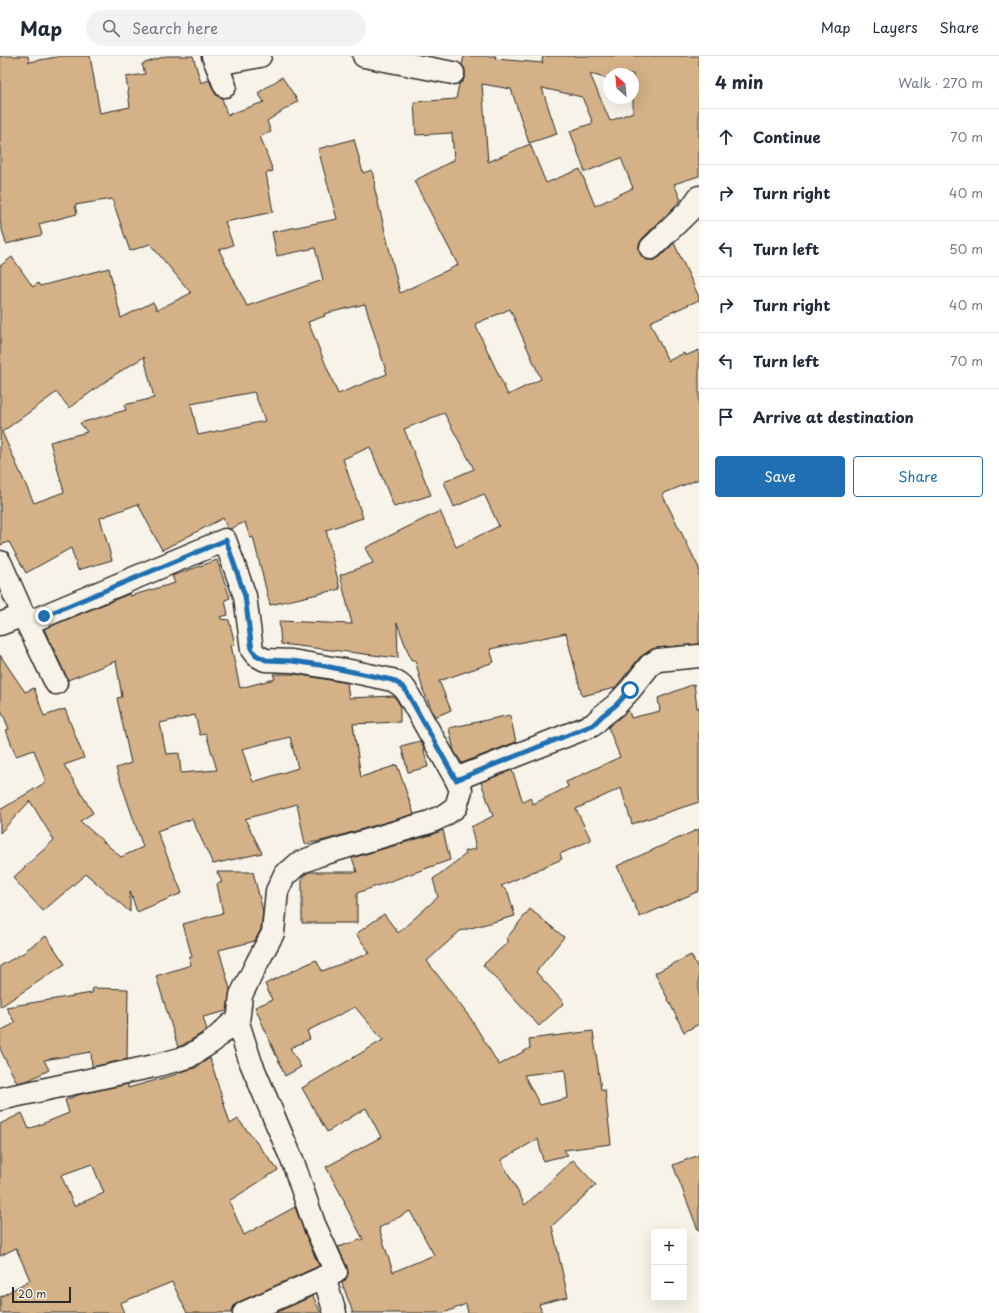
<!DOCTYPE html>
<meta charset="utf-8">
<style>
body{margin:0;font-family:"Playpen Sans",sans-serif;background:#f2f2f3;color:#1f2937}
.controls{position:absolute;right:12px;bottom:12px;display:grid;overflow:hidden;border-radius:4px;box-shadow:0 4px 16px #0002}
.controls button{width:36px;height:36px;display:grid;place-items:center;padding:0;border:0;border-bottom:1px solid #e0e1e3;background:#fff;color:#1f2937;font:20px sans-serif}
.compass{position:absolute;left:603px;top:12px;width:36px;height:36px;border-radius:50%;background:#fff;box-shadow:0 4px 16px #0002;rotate:333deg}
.scale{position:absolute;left:12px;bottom:10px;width:59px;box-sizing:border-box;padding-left:4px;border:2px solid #2b2b2b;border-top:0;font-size:11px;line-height:14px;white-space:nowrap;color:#2b2b2b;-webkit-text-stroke:3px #f7f3e8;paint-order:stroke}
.stop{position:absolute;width:12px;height:12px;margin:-9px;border:3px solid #1f6fb2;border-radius:50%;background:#fff}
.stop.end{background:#1f6fb2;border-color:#fff;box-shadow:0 1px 4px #0008}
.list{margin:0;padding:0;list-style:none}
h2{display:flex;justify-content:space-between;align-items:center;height:52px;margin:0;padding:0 16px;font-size:17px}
h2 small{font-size:13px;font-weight:400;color:#747a83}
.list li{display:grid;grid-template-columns:26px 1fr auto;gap:12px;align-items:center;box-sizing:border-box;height:56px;padding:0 16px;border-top:1px solid #e0e1e3}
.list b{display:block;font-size:15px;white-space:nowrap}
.list em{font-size:13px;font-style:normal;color:#747a83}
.actions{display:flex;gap:8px;padding:12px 16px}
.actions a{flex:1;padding:9px 0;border:1px solid #1f6fb2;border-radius:4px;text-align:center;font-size:14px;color:#1f6fb2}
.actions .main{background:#1f6fb2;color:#fff}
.icon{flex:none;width:22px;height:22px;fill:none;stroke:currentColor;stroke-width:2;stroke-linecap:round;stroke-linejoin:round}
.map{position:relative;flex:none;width:699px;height:1257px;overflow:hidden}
header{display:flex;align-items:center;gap:24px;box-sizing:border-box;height:56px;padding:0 20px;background:#fff;border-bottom:1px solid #e0e1e3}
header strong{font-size:19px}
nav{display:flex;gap:22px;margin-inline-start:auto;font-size:14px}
.search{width:280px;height:36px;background:#f2f2f3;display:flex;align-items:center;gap:10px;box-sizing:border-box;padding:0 14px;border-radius:22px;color:#747a83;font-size:15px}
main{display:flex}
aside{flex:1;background:#fff}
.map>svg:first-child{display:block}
.building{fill:#d4b186;stroke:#2b2b2b;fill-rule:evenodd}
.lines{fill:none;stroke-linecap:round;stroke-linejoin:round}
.minor-casing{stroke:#2b2b2b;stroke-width:25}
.minor{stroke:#f7f3e8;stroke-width:22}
.route{stroke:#1f6fb2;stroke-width:5}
</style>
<header>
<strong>Map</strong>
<div class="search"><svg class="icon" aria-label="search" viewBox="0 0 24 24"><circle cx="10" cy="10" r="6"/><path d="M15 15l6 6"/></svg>Search here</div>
<nav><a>Map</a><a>Layers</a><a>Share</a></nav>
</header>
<main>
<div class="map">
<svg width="699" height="1257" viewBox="0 0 699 1257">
<rect width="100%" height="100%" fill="#f7f3e8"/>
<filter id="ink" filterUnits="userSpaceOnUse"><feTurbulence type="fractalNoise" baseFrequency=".025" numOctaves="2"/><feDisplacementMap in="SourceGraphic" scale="8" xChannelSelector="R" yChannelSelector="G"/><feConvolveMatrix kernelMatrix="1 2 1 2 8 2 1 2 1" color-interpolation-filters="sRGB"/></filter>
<g filter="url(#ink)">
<!-- building -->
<g class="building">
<path d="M0,0H28L29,6L62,0H90L100,57L130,51L126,21L145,18L142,8L166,0H193L201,27L209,24L214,35L217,40L222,42L227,59L264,46L258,37L282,21L298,45L267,65L271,76L260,80L273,115L266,117L273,156L225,166L233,189L219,194L247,250L323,224L315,192L277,200L272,176L337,163L318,93L354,83L363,117L372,114L375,129L374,130L400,237L458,209L414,125L454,104L452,77L416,79L414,46L456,43L459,28L463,25L465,19V13L462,9L464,0H496L495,3L543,7L542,5L543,0H699V120L674,128L681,144L642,183L639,188V195L642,201L647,204H654L660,201L674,187L699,241V244L650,266L668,305L684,297L685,300L699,294V423L662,438L699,512V588L657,592L652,593L640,601L615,632L582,640L566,577L490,593L494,606L439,625L451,654L435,661L423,634L415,604H411L397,567L398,602L281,588L279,565L352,568L340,519L373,507L365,492L440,455L456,491L499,470L484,438L454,451L444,426L474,413L444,357L404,373L431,439L394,451L370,391L343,403L363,462L326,474L340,533L270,549L253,481L250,482L245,466L230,473L227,472L223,462L162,494L138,448L100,462L112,504L78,514L71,492L26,517L9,486L0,489V210L12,201L33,231L38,227L40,230L109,212L121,262L153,246L157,254L191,237L150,188L130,195L112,143L75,149L77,158L39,168L42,179L6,188L0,166ZM590,18L609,23V18H633V56L610,65ZM482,28L511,33L529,87L557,78L542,32L582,41L593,67L570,75L585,116L621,102L633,132L595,150L580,113L546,127L530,88L488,106ZM365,248L387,318L338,338L308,266L325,260L324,258ZM510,253L541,323L508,339L475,268ZM144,301L154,342L124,349L126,354L80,367L87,376L50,386L64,436L34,447L2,376L57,336L69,352L116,318ZM254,336L265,365L198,379L191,348Z"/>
<path d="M217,504L230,542L225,544L228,559L220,561L221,563L229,564L235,588L231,589L240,632L275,623L273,618H295L347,627L349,642L394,640L400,649V666L353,668L361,721L397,709L414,758L325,784L305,788L297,748L245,763L262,797L213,808L192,763L157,775L182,837L137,856L130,835V856L86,818L43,855L13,822L54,784L30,745L0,777V754L46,726L34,694L16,700L6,674L9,673L0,651V599L25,636L34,632L44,660L65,653L84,702L64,709L93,757L80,765L121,801L143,791L116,712L131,707L117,642L122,641L116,605L68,624L44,573L129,538L130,540L175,527L172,520ZM195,659L200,679L206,678L217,714L181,717L179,697L166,698L160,667ZM290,681L298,712L253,726L242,693Z"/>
<path d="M694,628L697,652L699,651V746L632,768L621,732L576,753L591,784L560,798L562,803L501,830L508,836L515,860L460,875L427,905L471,963L499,1009L530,992L529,983L593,975L601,1034H605L611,1088L564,1094L568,1099L543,1105L538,1083L501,1104L525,1149L573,1104L596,1129L552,1170L568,1241L539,1248L542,1257H468L466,1248L444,1257H353L342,1227L346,1223L348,1217L347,1211L338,1191L363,1183L344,1147L345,1146L326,1111L381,1081L366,1052L327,1076L302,1032L383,984L355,951L307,975L310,983L290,992L301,1011L285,1020L255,951L272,944L265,928L316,904L322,915L370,897L356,878L384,858L398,877L438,841L433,823L466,798L465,795L476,793L471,771L493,760L481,726L512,714L523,746L530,742L533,748L568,731L566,726L620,701L608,671L627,655H629L631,662L660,655L658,642ZM565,1014L568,1042L540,1049L524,1019ZM410,1155L434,1199L393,1216L379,1172Z"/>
<polygon points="510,659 516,686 462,707 454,695 449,672"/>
<polygon points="420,685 423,690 428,711 408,716 401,690"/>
<polygon points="699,773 699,835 640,861 617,810"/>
<polygon points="443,774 450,804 357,837 357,867 302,867 302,821 306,818 309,816 357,816 352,802 434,778"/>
<polygon points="217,816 253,816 263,855 261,873 255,885 219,894 230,933 227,955 203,961 207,974 183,989 178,991 156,920 191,909 189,902 192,901 183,868 223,857 217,828 222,826"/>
<polygon points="530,853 564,881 536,916 564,947 539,970 483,909 509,885 506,883"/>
<polygon points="46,880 65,908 0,951 0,910 27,895 26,894"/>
<polygon points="691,899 699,914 699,968 684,976 655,917"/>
<polygon points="93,932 128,933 127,1003 92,1011 91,996 44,1004 49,1014 29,1024 17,1027 0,993 0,975 15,967 6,951 92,937"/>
<path d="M210,1002L230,1068L238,1063L278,1114L229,1145L244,1179L295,1151L303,1173L319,1210L239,1246L234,1250L232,1257H187L172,1226L120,1247L124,1257H0V1241L30,1224L16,1192L0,1200V1068L22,1057L29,1073L69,1057L65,1044L81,1038L128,1028V1032L177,1018V1017L195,1012ZM92,1108L104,1137L74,1150L61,1119Z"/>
<polygon points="699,1099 699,1174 698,1174 673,1109"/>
<polygon points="313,1240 321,1257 275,1257"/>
</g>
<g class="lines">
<defs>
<g id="minor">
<polyline points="213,0 225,30"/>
<polyline points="364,0 453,17"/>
<polyline points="217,8 260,0"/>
<polyline points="651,192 690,154 699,141"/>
<polyline points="0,506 27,567 225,484 245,540 252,594 256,599 265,604 292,605 350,615 392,624 399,628 405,633 456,723"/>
<polyline points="27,567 56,627"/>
<polyline points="0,568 24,559"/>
<polyline points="238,967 251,1007 293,1106 314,1168 336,1216 244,1257"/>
<polyline points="0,1043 154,1010 188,1001 213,985 230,969 238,967 241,939 258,905 273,877 277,835 285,818 290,815 299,807 319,799 430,766 443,760 456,751 461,734 456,723 593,669 602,660 616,649 630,634 650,609 658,604 699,600"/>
<polyline points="324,1221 335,1257"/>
</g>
</defs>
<!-- minor casing -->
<use href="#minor" class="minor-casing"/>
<!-- minor -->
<use href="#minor" class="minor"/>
</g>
</g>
<g class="lines" filter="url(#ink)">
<!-- route -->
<polyline class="route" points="44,560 226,484 245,540 252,594 256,599 266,604 292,605 320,609 392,624 399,628 405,633 456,724 593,669 602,660 616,649 630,634"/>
</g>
</svg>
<div class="controls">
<button>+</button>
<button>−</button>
</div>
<svg class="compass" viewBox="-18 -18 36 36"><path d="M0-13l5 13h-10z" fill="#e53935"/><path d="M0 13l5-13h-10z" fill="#747a83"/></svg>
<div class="scale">20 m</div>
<div class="stop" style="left:630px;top:634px"></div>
<div class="stop end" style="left:44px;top:560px"></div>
</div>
<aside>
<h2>4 min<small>Walk · 270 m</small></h2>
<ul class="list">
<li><svg class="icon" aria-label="ahead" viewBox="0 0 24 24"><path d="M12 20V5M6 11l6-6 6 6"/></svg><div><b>Continue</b></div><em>70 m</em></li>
<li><svg class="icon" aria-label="right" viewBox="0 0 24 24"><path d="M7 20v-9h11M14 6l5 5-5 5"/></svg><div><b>Turn right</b></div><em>40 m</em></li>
<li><svg class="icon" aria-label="left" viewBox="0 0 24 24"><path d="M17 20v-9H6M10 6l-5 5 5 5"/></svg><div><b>Turn left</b></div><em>50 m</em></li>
<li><svg class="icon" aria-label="right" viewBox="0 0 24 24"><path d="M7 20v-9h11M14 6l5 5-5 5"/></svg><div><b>Turn right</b></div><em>40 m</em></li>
<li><svg class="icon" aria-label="left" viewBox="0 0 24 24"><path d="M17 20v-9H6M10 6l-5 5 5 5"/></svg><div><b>Turn left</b></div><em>70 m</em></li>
<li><svg class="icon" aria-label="arrive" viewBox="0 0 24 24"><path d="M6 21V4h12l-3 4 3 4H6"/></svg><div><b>Arrive at destination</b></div></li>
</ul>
<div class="actions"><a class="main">Save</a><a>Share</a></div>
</aside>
</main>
